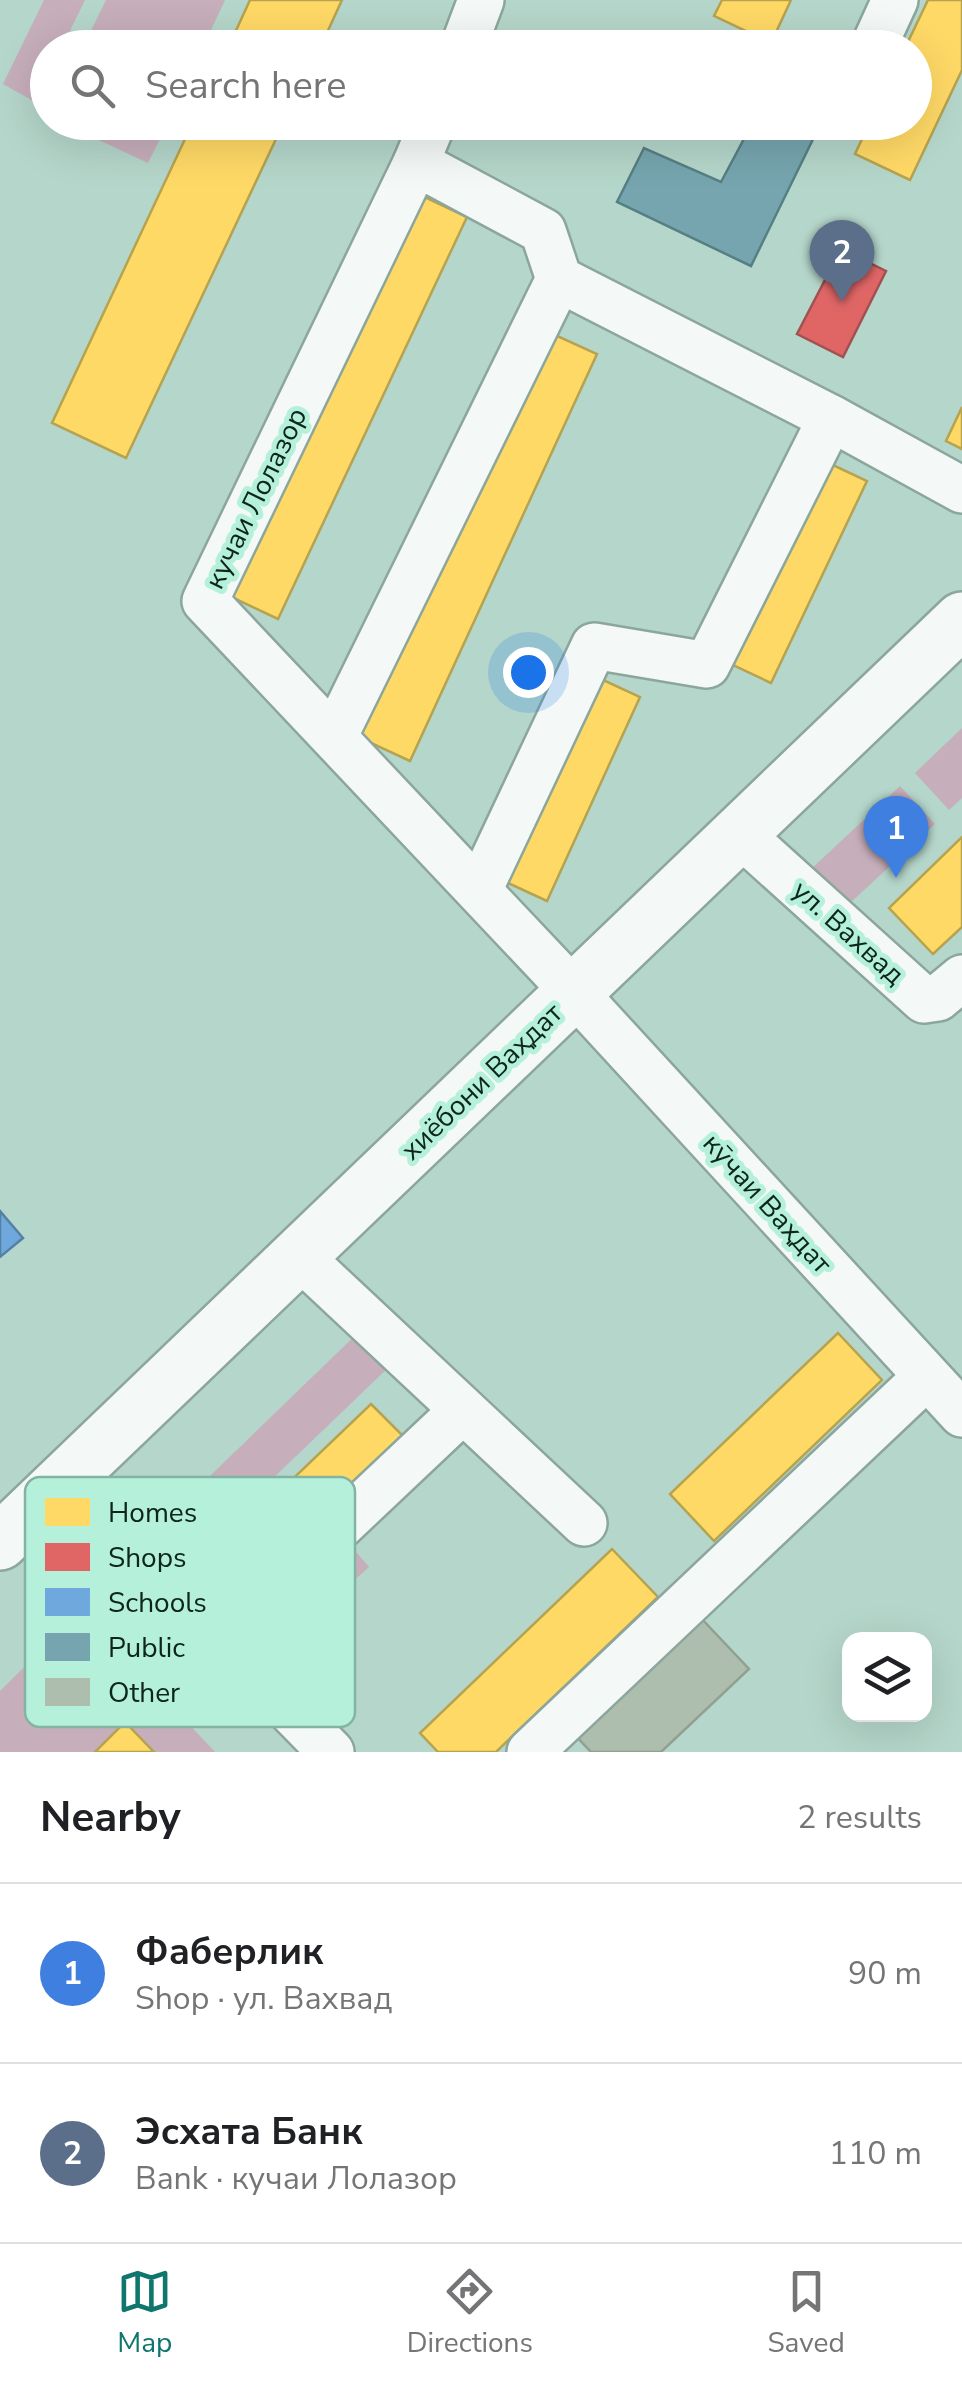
<!DOCTYPE html>
<meta charset="utf-8">
<style>
body{margin:0;font-family:"Nunito Sans",sans-serif;background:#f2f2f2;color:#202124}
.controls{position:absolute;right:30px;bottom:30px;display:grid;overflow:hidden;border-radius:20px;box-shadow:0 10px 40px #0002}
.controls button{width:90px;height:90px;display:grid;place-items:center;padding:0;border:0;border-bottom:2px solid #e0e0e0;background:#fff;color:#202124;font:50px sans-serif}
.you{position:absolute;left:528px;top:672px;width:35px;height:35px;margin:-25px;border:8px solid #fff;border-radius:50%;background:#1a73e8;box-shadow:0 0 0 15px #1a73e833}
.badge{display:grid;place-items:center;width:65px;height:65px;border-radius:50%;background:#0f766e;color:#fff;font-size:32px;font-weight:700}
.pin{position:absolute;translate:-50% -82px;filter:drop-shadow(0 2px 5px #0008)}
.pin::after{content:'';position:absolute;top:52px;width:35px;height:30px;background:inherit;clip-path:polygon(0 0,100% 0,50% 100%)}
.list{margin:0;padding:0;list-style:none}
h2{display:flex;justify-content:space-between;align-items:center;height:130px;margin:0;padding:0 40px;font-size:42px}
h2 small{font-size:32px;font-weight:400;color:#757577}
.list li{display:grid;grid-template-columns:65px 1fr auto;gap:30px;align-items:center;box-sizing:border-box;height:180px;padding:0 40px;border-top:2px solid #e0e0e0}
.list b{display:block;font-size:38px;white-space:nowrap}
.list p{margin:0;font-size:32px;white-space:nowrap;color:#757577}
.list em{font-size:32px;font-style:normal;color:#757577}
.icon{flex:none;width:55px;height:55px;fill:none;stroke:currentColor;stroke-width:2;stroke-linecap:round;stroke-linejoin:round}
.map{position:relative;flex:none;width:962px;height:1752px;overflow:hidden}
.search{position:absolute;background:#fff;box-shadow:0 10px 40px #0002;left:30px;right:30px;top:30px;height:110px;display:flex;align-items:center;gap:25px;box-sizing:border-box;padding:0 35px;border-radius:55px;color:#757577;font-size:38px}
.sheet{height:490px;background:#fff}
nav{display:flex;justify-content:space-around;align-items:center;box-sizing:border-box;height:140px;border-top:2px solid #e0e0e0;background:#fff;font-size:28px;color:#757577}
nav a{display:grid;justify-items:center;gap:5px}
nav .on{color:#0f766e}
.map>svg:first-child{display:block}
.green{fill:#c6aeba}
.homes{fill:#ffd966;stroke:#b6a350;stroke-width:2.5}
.shops{fill:#e06666;stroke:#a15250;stroke-width:2.5}
.schools{fill:#6fa8dc;stroke:#5281a3;stroke-width:2.5}
.public{fill:#76a5af;stroke:#567f83;stroke-width:2.5}
.building{fill:#adbdae;stroke:#91a091;stroke-width:2.5}
.lines{fill:none;stroke-linecap:round;stroke-linejoin:round}
.minor-casing{stroke:#8ca69d;stroke-width:50}
.major-casing{stroke:#8ca69d;stroke-width:60}
.minor{stroke:#f4f9f7;stroke-width:45}
.major{stroke:#f4f9f7;stroke-width:55}
.labels{text-anchor:middle;stroke-width:10;stroke-linejoin:round;paint-order:stroke}
.street-label{font-size:28px;fill:#0d251d;stroke:#b5f0db}
.key{fill:#b5f0db;stroke:#83b3a2;stroke-width:2.5}
.key-label{font-size:28px;fill:#0d251d}
</style>
<div class="map">
<svg width="962" height="1752" viewBox="0 0 962 1752">
<rect width="100%" height="100%" fill="#b5d6ca"/>
<!-- green -->
<g class="green">
<polygon points="44,0 85,0 62,47 48,48 47,77 35,102 3,84"/>
<polygon points="106,0 225,0 203,47 83,47"/>
<polygon points="62,123 168,123 148,163"/>
<polygon points="962,728 962,798 949,810 915,773"/>
<polygon points="900,786 935,824 848,905 809,871"/>
<polygon points="364,1327 392,1364 189,1559 152,1532"/>
<polygon points="345,1539 369,1567 277,1649 200,1570 214,1556 268,1607"/>
<polygon points="82,1610 215,1752 0,1752 0,1691"/>
</g>
<!-- homes -->
<g class="homes">
<polygon points="250,0 342,0 320,48 228,48"/>
<polygon points="722,0 791,0 771,43 714,16"/>
<polygon points="928,0 962,0 962,70 910,180 855,154 870,122 914,122 914,48 905,48"/>
<polygon points="193,122 284,122 126,458 52,423"/>
<polygon points="412,191 467,217 278,619 223,593"/>
<polygon points="544,330 597,354 410,761 358,737"/>
<polygon points="962,407 962,449 946,441"/>
<polygon points="818,458 867,481 771,683 722,660"/>
<polygon points="588,673 640,697 547,901 495,877"/>
<polygon points="962,837 962,927 933,954 889,908"/>
<polygon points="838,1333 882,1380 714,1541 670,1494"/>
<polygon points="371,1404 407,1440 265,1576 230,1539"/>
<polygon points="612,1549 658,1597 496,1752 438,1752 420,1733"/>
<polygon points="125,1722 154,1752 95,1752"/>
</g>
<!-- shops -->
<polygon class="shops" points="841,249 886,271 843,357 797,334"/>
<!-- schools -->
<polygon class="schools" points="0,1211 23,1238 0,1257"/>
<!-- public -->
<polygon class="public" points="753,122 807,122 818,129 751,266 617,202 644,148 721,182"/>
<!-- building -->
<polygon class="building" points="700,1617 749,1669 661,1752 591,1752 575,1735"/>
<g class="lines">
<defs>
<g id="minor">
<polyline points="463,48 481,0"/>
<polyline points="873,48 895,0"/>
<polyline points="416,163 433,122"/>
<polyline points="962,490 831,418 559,279 543,231 416,163 205,601 574,992 962,1414"/>
<polyline points="334,737 559,279"/>
<polyline points="739,833 924,1000 938,998 962,978"/>
<polyline points="479,890 594,646 707,665 831,418"/>
<polyline points="299,1256 584,1523"/>
<polyline points="65,1480 331,1752"/>
<polyline points="283,1580 462,1411"/>
<polyline points="530,1752 926,1377"/>
</g>
<polyline id="major" points="0,1542 962,620"/>
</defs>
<!-- minor casing -->
<use href="#minor" class="minor-casing"/>
<!-- major casing -->
<use href="#major" class="major-casing"/>
<!-- minor -->
<use href="#minor" class="minor"/>
<!-- major -->
<use href="#major" class="major"/>
</g>
<g class="labels">
<!-- street labels -->
<g class="street-label">
<text transform="translate(255 498) rotate(-64)" y="10">кучаи Лолазор</text>
<text transform="translate(849 932) rotate(42)" y="10">ул. Вахвад</text>
<text transform="translate(481 1081) rotate(-44)" y="10">хиёбони Ваҳдат</text>
<text transform="translate(768 1203) rotate(48)" y="10">кӯчаи Ваҳдат</text>
</g>
</g>
<!-- legend -->
<rect x="25" y="1477" width="330" height="250" rx="15" class="key"/>
<rect x="45" y="1498" width="45" height="28" fill="#ffd966"/>
<rect x="45" y="1543" width="45" height="28" fill="#e06666"/>
<rect x="45" y="1588" width="45" height="28" fill="#6fa8dc"/>
<rect x="45" y="1633" width="45" height="28" fill="#76a5af"/>
<rect x="45" y="1678" width="45" height="28" fill="#adbdae"/>
<g class="key-label">
<text x="108" y="1522">Homes</text>
<text x="108" y="1567">Shops</text>
<text x="108" y="1612">Schools</text>
<text x="108" y="1657">Public</text>
<text x="108" y="1702">Other</text>
</g>
</svg>
<div class="controls">
<button><svg class="icon" aria-label="layers" viewBox="0 0 24 24"><path d="M12 4l9 5-9 5-9-5zM3 14l9 5 9-5"/></svg></button>
</div>
<div class="you"></div>
<div class="pin badge" style="left:896px;top:878px;background:#3f7fe0">1</div>
<div class="pin badge" style="left:842px;top:302px;background:#5c6f8a">2</div>
<div class="search"><svg class="icon" aria-label="search" viewBox="0 0 24 24"><circle cx="10" cy="10" r="6"/><path d="M15 15l6 6"/></svg>Search here</div>
</div>
<section class="sheet">
<h2>Nearby<small>2 results</small></h2>
<ul class="list">
<li><span class="badge" style="background:#3f7fe0">1</span><div><b>Фаберлик</b><p>Shop · ул. Вахвад</p></div><em>90 m</em></li>
<li><span class="badge" style="background:#5c6f8a">2</span><div><b>Эсхата Банк</b><p>Bank · кучаи Лолазор</p></div><em>110 m</em></li>
</ul>
</section>
<nav>
<a class="on"><svg class="icon" aria-label="map" viewBox="0 0 24 24"><path d="M3 6l6-2 6 2 6-2v14l-6 2-6-2-6 2zM9 4v14M15 6v14"/></svg>Map</a>
<a><svg class="icon" aria-label="directions" viewBox="0 0 24 24"><path d="M12 3l9 9-9 9-9-9zM9 14v-3h6M13 9l2 2-2 2"/></svg>Directions</a>
<a><svg class="icon" aria-label="saved" viewBox="0 0 24 24"><path d="M7 4h10v16l-5-4-5 4z"/></svg>Saved</a>
</nav>
